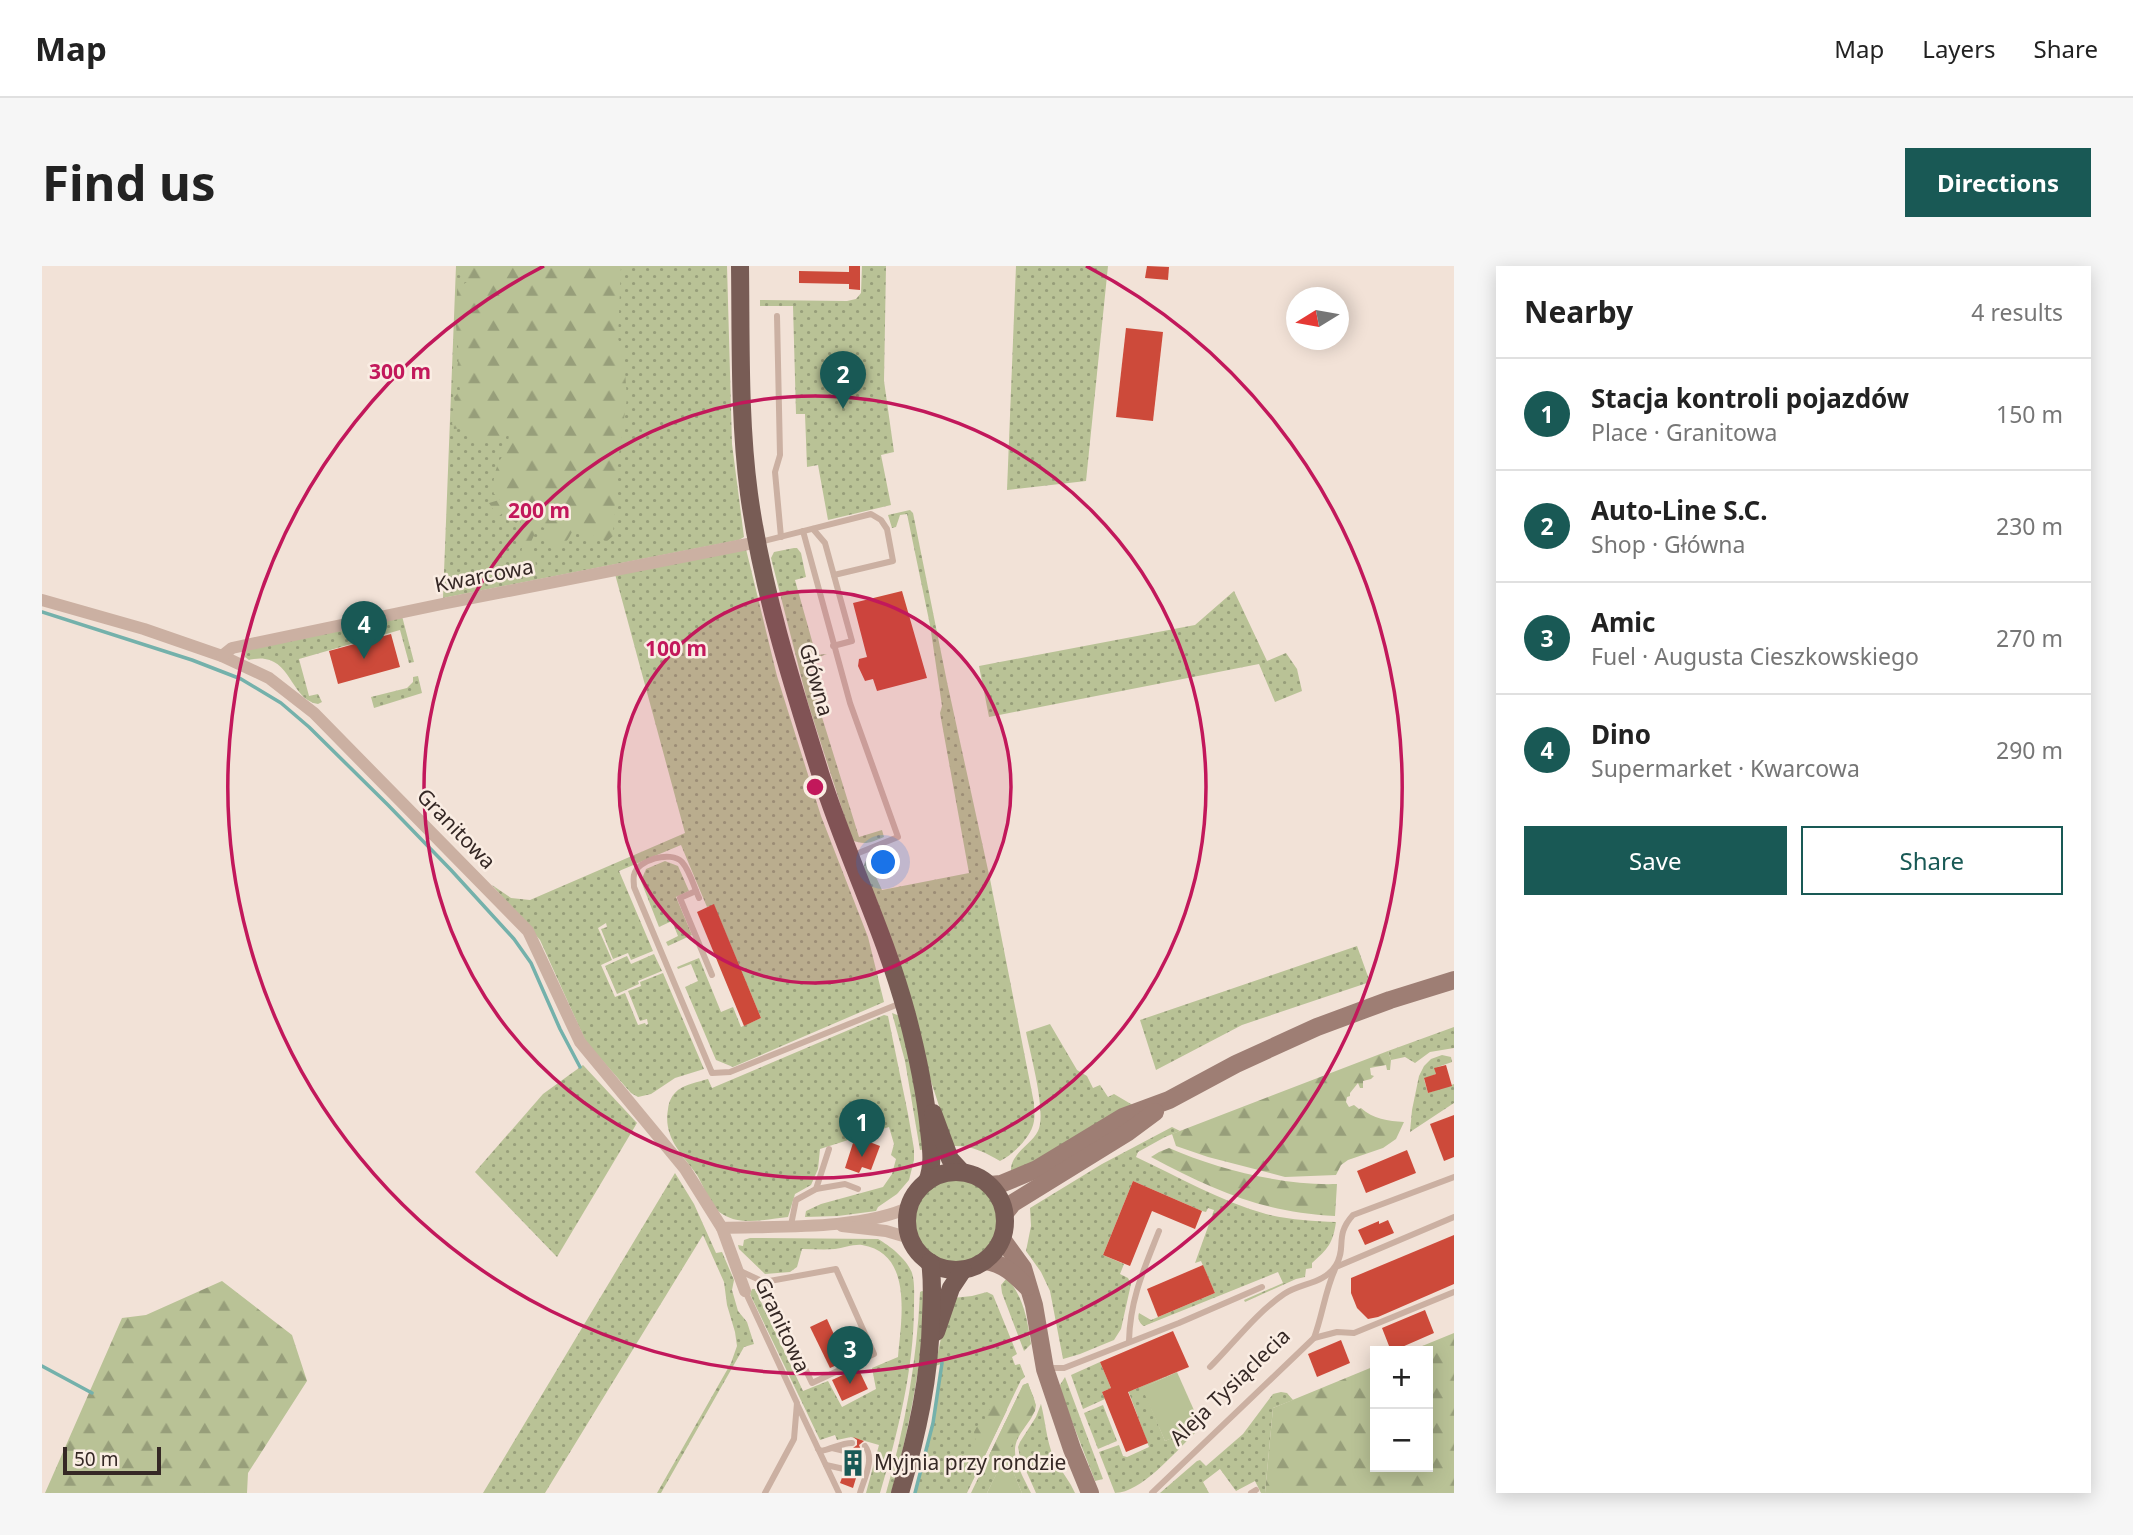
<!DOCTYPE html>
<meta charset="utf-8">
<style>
body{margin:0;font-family:"Noto Sans",sans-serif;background:#f6f6f6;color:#222}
.controls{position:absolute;right:21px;bottom:21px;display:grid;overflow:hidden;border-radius:0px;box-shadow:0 4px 18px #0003}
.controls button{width:63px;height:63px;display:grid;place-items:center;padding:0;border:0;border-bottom:2px solid #e0e0e0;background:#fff;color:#222;font:35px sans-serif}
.compass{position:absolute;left:1244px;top:21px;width:63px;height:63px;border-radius:50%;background:#fff;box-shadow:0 4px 18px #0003;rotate:259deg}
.scale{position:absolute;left:21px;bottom:18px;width:98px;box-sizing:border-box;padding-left:7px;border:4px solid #352825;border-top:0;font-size:19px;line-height:24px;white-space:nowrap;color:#352825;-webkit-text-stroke:5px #faede3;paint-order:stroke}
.you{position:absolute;left:842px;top:597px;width:24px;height:24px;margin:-18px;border:5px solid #fff;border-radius:50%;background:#1a73e8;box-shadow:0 0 0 10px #1a73e833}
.badge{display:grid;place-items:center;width:46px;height:46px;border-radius:50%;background:#195955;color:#fff;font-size:23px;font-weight:700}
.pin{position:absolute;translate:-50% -58px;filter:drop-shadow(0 2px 4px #0008)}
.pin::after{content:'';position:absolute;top:37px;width:24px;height:21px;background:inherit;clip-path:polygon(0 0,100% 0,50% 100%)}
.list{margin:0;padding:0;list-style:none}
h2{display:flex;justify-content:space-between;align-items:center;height:91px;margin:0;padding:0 28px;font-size:30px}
h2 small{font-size:23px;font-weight:400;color:#767676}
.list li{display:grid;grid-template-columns:46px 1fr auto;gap:21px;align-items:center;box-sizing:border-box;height:112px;padding:0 28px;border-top:2px solid #e0e0e0}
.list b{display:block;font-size:26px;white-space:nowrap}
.list p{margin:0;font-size:23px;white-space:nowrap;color:#767676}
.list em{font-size:23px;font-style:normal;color:#767676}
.actions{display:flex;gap:14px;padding:21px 28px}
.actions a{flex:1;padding:16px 0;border:2px solid #195955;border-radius:0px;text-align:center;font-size:24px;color:#195955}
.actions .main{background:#195955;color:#fff}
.map{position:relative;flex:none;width:1412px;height:1227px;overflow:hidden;border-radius:0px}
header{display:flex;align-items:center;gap:42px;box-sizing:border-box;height:98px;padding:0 35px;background:#fff;border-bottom:2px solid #e0e0e0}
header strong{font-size:33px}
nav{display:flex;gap:38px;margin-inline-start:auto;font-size:24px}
.intro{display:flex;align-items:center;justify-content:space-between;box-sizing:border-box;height:168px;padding:0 42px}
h1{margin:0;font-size:49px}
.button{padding:18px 32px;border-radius:0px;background:#195955;color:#fff;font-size:24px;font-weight:700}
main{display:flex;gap:42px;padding:0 42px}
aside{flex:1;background:#fff;border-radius:0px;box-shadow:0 4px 18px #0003}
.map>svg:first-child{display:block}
.grass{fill:url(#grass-dots)}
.forest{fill:url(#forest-firs)}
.garden{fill:#b9c296}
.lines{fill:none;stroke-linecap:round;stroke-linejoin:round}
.stream{stroke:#74b1ab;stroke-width:3.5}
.building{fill:#cd4a3a}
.lane{stroke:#cbb0a2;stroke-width:6}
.street{stroke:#cbb0a2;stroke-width:12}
.secondary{stroke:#9e7e74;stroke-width:18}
.primary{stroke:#785c55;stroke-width:18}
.ring{fill:none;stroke:#c2185b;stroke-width:3.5}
.labels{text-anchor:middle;stroke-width:5;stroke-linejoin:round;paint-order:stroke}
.street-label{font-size:21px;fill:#352825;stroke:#faede3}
.poi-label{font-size:21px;fill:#352825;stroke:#faede3;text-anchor:start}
.centre{fill:#c2185b;stroke:#faede3;stroke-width:3.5}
.ring-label{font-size:21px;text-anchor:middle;font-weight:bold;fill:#c2185b;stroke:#faede3;stroke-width:5;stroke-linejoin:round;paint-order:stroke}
</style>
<header>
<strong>Map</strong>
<nav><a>Map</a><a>Layers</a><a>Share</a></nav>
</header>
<div class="intro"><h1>Find us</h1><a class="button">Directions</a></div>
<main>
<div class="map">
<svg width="1412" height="1227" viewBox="0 0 1412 1227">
<defs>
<pattern id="grass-dots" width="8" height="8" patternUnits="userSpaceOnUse" patternTransform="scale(1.75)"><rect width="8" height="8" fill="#b9c296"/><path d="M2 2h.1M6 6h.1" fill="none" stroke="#979e7a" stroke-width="1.8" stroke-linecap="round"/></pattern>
<pattern id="forest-firs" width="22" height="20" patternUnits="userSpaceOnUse" patternTransform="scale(1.75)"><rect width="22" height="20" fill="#b9c296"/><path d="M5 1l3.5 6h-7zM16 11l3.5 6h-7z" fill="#979e7a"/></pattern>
</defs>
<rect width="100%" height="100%" fill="#f2e2d7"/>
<!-- grass -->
<g class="grass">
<polygon points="414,0 685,0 690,178 702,271 697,274 401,332"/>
<polygon points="820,0 844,0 842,115 852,186 839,189 849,239 786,254 776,199 765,201 763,148 754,148 751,40 718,40 718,34 805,35 814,33 819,27"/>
<polygon points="974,0 1066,0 1044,215 965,224"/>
<path d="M868,244L871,247L905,416L948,613L992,837C992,842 993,849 992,855C990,870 972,888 958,895C943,886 929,879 910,880L886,806L863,714L834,632L823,611L821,603L823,596L829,589L847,582L849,590L828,598L840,624L927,607L898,447L900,440L888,359L865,248L858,249L854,261L850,262L846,249Z"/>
<path d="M752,282H755L759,287L764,311L753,314L774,389L785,388L763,396L817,571L840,564L842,571C830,576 823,580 810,574L765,434L729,292L732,286Z"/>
<polygon points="704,283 735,410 779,550 826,671 842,736 691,801 674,794 643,721 656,715 649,698 636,703 635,701 657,692 679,746 691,741 699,761 719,752 672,639 665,641 639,579 577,605 611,685 589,694 586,687 571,693 559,663 565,661 564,657 556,662 570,694 559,699 573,731 583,727 596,759 603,757 604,759 606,758 605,753 598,755 586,725 599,720 598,716 621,707 662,803 633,812 609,828 596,831 589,827 544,776 498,674 450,619 469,632 488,634 643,567 573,308"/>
<polygon points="1192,325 1225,395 1244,387 1255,403 1260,425 1233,436 1217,398 947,451 937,400 1153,359"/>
<path d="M360,350L372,396L367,397L358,364L257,393L267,430L276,428L280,436L276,438C250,434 250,397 223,393C218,392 211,393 207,394L203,391L204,383Z"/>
<polygon points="376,410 380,427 332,442 329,431 365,422 371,416 371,411"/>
<polygon points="623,595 636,600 647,625 634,631 650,669 626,680 624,676 636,670 630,655 617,661 599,615 604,603"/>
<polygon points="1315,680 1328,716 1200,759 1114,804 1098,754"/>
<polygon points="612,688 620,705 596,715 597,718 575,728 563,700 585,690 589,698"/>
<polygon points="850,747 858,750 886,883 878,884 863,795"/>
<path d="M842,749L846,750L866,848L872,883V894L867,914L855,928L836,941L834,945L796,950L763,951L764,945L779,938L841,921L850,908L854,893L849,889L852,878L847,861L778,883L776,903L769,919L753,928L746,951C726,953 700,960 682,949C668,942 663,922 655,909C639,887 621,871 626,843C627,835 630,829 636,824C644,818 656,816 666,813L670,822Z"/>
<path d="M1008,758L1035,804L1045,810L1051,822L1058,819L1066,831L1072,828L1094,841L1006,891L969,905C968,888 989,879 996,865C1005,847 988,787 984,766Z"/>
<polygon points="1412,761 1412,782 1388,786 1373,797 1363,791 1349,794 1346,785"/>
<polygon points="1400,789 1409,791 1410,796 1393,802 1394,808 1382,813 1386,827 1412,818 1412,837 1368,866 1370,844 1377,810 1382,800 1389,793"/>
<polygon points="541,799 595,857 515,991 433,906 501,828"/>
<path d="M1130,861L1138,865L1123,871L1096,886L1094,891C1137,911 1178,935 1224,948C1247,954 1271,955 1294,956C1291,977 1286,983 1270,997V1002L1264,1003L1263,1011L1254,1013L1203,1036L1202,1034L1241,1017L1236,1006L1102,1060C1098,1058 1095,1052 1097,1047L1109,1054L1173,1027L1159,995L1153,997L1172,944L1166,942L1164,946L1160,945L1091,915L1061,989L1082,998L1078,1008L1086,1012L1089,1018L1079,1063L1072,1074L1038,1088L1021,1093L1008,1025L999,1006L984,985L989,960L988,942L1060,898Z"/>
<polygon points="633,907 652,938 674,987 680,986 692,1014 690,1024 696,1045 705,1056 712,1078 702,1081 619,1227 615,1227 689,1097 695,1080 693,1066 685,1039 682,1016 661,969 503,1227 441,1227"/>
<circle cx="914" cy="956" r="42"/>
<path d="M708,972L836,973C848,980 865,993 870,1007C873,1017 872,1029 872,1040C872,1102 856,1167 838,1227H824L837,1179L809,1171L795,1174L793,1169L778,1174L708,1028L710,1023H713L761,1125L786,1115L800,1141L834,1123L830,1102L856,1091C859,1055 872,987 820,979C812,978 801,982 793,983C782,984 771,983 760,983L755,1001L748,1006L723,1008L697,983L696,979L701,980L702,974Z"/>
<path d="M965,1012C982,1032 985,1052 989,1078L982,1085L960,1027L959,1019Z"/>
<path d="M880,1025L887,1027C878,1095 869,1161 849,1227H844C863,1161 875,1095 878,1026Z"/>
<path d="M945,1026L951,1029L975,1088L970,1091L973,1099L978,1098L983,1111L979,1114L925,1227H873C885,1184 894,1142 899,1098L893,1100L901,1063L911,1032L930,1030Z"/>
<polygon points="1058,1096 1069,1122 1060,1126 1063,1133 1041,1143 1029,1109"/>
<path d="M1136,1105L1101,1122L1123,1175L1150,1163L1153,1167C1133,1186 1099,1227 1073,1227L1057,1186L1077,1179L1081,1190L1085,1191L1107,1181L1083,1116L1091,1124Z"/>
<polygon points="1023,1111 1061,1213 1053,1215 1019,1127 1018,1119"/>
<path d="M986,1117C988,1124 993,1132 993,1139C995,1153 972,1167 973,1185C973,1198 983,1215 989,1227H980L964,1189L945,1227H929L981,1119Z"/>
<polygon points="1239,1126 1245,1127 1251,1134 1231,1142 1223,1227 1219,1227 1213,1215 1194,1225 1178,1203 1161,1216 1167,1227 1118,1227 1155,1195 1158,1194 1164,1200 1201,1168 1231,1128"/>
<path d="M999,1138C1004,1157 1005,1183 1016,1199C1021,1207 1028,1216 1033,1227H994L978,1191L976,1181L978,1176L994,1151Z"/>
<polygon points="1061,1139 1075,1175 1056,1183 1042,1147"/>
</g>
<!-- forest -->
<g class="forest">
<path d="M421,0H579L576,72L582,93L585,132L575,202L571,270L564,276L559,272L558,264L552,268L551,280L543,269L541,274L534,263L531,264C524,278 524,278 508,278L502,272L505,263L500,261L495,263L488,278L493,288L494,303L490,305L482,302L478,295L480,282L472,270L480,260L478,254L474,257L468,253L463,245L456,251L447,237L457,234L459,230L452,228C449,220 454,198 460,191C460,183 459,181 466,176L467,169H463L460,177H453L445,172L432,175L433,168L419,162L412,163L410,157L416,147L412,132L418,124L417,115L414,110L417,89L414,60L415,22L425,16L420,8Z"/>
<path d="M1346,785L1349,794L1348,804H1345L1344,799L1328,802L1329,809L1332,810L1329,813L1321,815V822H1318L1316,817L1308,827V830L1305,831L1304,836L1307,841L1312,839L1317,843L1319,842C1331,853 1346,855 1362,856L1354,873L1341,882L1306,894L1299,899L1294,909L1243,911L1166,891L1134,880L1130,868Z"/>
<path d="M1127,882C1175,903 1242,920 1295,918L1293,950C1220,946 1173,925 1109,891L1117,886Z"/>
<polygon points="180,1015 250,1069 265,1115 206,1207 205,1227 3,1227 80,1052 104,1049"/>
<polygon points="1412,1067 1412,1227 1223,1227 1231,1142 1333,1100 1333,1201 1386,1201 1386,1085 1368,1085"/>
<polygon points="986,1117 994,1139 993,1145 964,1188 955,1207 942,1200 981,1119"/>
<polygon points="952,1134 962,1135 965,1144 938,1200 931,1200 927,1195 929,1184 934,1177 932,1166 936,1159 943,1153"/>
</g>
<!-- garden -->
<g class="garden">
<polygon points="1135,1106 1159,1160 1123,1175 1100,1122"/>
<polygon points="964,1188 980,1227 945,1227"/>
</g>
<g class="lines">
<!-- stream -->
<g class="stream">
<polyline points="0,346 150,394 199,413 239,437 267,461 346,539 409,604 472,673 489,697 518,763 538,801"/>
<polyline points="0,1100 50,1127"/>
<polyline points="873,1227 891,1157 900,1097"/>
</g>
</g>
<!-- building -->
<g class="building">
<polygon points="807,0 818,0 818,24 807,23 807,18 757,17 757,5 807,6"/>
<polygon points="1105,0 1127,1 1126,14 1103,12"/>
<polygon points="1084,62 1121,66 1111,155 1074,151"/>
<polygon points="860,325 885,412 835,425 831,413 823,415 816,400 817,393 825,391 811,337"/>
<polygon points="349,368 358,401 296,418 287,385"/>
<polygon points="672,638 719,752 702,760 655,646"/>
<polygon points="1404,799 1410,820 1386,827 1382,812 1394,808 1392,802"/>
<polygon points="1412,849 1412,891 1402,895 1388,858"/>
<polygon points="825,875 838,880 829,904 820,901 817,907 803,902 811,877 823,881"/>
<polygon points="1365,884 1374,907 1324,927 1315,905"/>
<polygon points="1091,915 1160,945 1153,963 1110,945 1088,1000 1061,989"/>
<polygon points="1346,954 1352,967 1323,979 1316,964 1337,955 1337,958"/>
<polygon points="1412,969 1412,1018 1336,1051 1326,1053 1315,1042 1309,1027 1309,1012"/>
<polygon points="1161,999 1173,1027 1116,1051 1105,1023"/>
<polygon points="1383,1044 1392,1067 1360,1081 1360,1083 1349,1085 1340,1062"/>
<polygon points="785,1053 804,1095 788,1102 768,1061"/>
<polygon points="1131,1065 1147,1101 1086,1126 1106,1177 1084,1186 1060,1126 1069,1122 1058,1096"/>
<polygon points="1299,1074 1308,1097 1275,1111 1266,1088"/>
<polygon points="816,1102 826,1123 800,1135 790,1114"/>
<polygon points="811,1171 822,1175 817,1179 821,1189 811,1222 798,1217 801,1209 807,1205 807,1201 804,1198 806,1192 812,1189 811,1182 815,1179 815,1174"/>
</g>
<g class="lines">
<!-- lane -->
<g class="lane">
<polyline points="735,50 738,189 733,206 739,271"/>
<polyline points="771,263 783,277 810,375 791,380"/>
<polyline points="761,265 808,437 856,571 809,590"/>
<polyline points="718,276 829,248 839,254 845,263 851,295 792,309"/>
<polyline points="654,625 638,632 670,709"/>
<path d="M657,632C652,621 648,605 640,596C629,584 595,594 592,609C591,613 592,617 592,621L670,807L688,806L859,737"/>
<polyline points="774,923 803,918 816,923"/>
<polyline points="749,959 754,934 774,923 787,883"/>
<polyline points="696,1004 722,1016 794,1003 832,1088 770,1117 722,1016"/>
<polyline points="703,1025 755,1137 752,1173 723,1227"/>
<polyline points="1272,1072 1295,1066 1312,1067 1412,1026"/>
<path d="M1087,1075C1088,1033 1102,1003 1117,965"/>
<path d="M1168,1101C1192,1077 1213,1048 1242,1028C1258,1017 1283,1018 1294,999C1305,981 1292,970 1311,949L1412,911"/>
<polyline points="1007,1102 1022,1102 1137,1057 1220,1021"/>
<polyline points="755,1138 797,1227"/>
<polyline points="790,1182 807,1186"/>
<path d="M776,1183L779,1185C790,1183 799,1177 810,1177"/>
<polyline points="784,1199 802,1203"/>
<path d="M818,1227C822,1213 833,1193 823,1180"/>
<path d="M1110,1227L1272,1072C1281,1048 1283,1024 1294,1001L1412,951"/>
<polyline points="1209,1227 1214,1224"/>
</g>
<!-- street -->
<g class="street">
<path d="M0,334L102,363L180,390L227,412L272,447L486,665L538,776L643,903L680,962C734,960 819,964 868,941"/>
<polyline points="180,390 190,382 400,338 716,276"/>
<polyline points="800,960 844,965 868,972"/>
<polyline points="680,962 703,1025"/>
</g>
<!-- secondary -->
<g class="secondary">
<polyline points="948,919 959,918 995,903 1081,851 1127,834 1194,798 1275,761 1348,734 1412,714"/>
<polyline points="963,947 971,937 1086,866 1113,846"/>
<polyline points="960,973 981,1002 992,1039 1003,1103 1030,1183 1048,1227"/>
<path d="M943,995C961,997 973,1009 985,1021"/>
</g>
<!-- primary -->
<g class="primary">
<path d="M698,0C699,76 697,153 707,228C720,323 750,418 779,510C805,591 843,667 865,749C875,787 883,825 887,864C889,882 892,898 885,916"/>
<polyline points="891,847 908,893 920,906"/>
<circle cx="914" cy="955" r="49"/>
<polyline points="894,1066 909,1022 921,1004"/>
<path d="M858,1227C875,1169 888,1111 889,1051C890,1032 891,1015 888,996"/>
</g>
</g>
<!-- distance rings -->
<circle cx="773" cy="521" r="196" fill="#c2185b" fill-opacity=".12"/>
<g class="ring">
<circle cx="773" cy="521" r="196"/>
<circle cx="773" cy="521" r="391"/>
<path d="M1044 0A587 587 0 1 1 502 0"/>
</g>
<!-- icons -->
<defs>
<symbol id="building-bare" viewBox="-9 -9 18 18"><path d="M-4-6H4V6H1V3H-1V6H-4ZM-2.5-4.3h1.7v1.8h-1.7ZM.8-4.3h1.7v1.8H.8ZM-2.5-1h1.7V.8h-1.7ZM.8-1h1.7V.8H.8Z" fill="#195955" stroke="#faede3" stroke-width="2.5" paint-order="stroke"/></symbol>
</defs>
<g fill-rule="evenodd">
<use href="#building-bare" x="792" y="1178" width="38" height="38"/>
</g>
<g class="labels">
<!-- street labels -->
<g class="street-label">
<text transform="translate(442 310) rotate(-11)" y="7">Kwarcowa</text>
<text transform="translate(774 414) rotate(74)" y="7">Główna</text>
<text transform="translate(414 563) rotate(46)" y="7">Granitowa</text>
<text transform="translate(740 1059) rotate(65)" y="7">Granitowa</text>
<text transform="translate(1188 1121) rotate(-44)" y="7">Aleja Tysiąclecia</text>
</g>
<!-- poi labels -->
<g class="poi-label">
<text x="832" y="1204">Myjnia przy rondzie</text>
</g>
</g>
<circle cx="773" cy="521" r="10" class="centre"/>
<g class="ring-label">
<text x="358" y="113">300 m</text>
<text x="497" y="252">200 m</text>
<text x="634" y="390">100 m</text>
</g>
</svg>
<div class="controls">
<button>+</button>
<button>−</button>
</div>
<svg class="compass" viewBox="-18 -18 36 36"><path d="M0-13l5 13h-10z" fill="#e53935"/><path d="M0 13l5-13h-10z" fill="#767676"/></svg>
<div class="scale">50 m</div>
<div class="you"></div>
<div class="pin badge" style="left:820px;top:891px">1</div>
<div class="pin badge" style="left:801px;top:143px">2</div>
<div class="pin badge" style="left:808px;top:1118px">3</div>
<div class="pin badge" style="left:322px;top:393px">4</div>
</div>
<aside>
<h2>Nearby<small>4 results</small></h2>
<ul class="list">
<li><span class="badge">1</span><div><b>Stacja kontroli pojazdów</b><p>Place · Granitowa</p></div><em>150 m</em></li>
<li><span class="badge">2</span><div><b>Auto-Line S.C.</b><p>Shop · Główna</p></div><em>230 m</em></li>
<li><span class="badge">3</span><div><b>Amic</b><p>Fuel · Augusta Cieszkowskiego</p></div><em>270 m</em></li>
<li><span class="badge">4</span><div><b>Dino</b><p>Supermarket · Kwarcowa</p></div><em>290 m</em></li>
</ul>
<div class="actions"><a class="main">Save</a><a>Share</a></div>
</aside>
</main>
